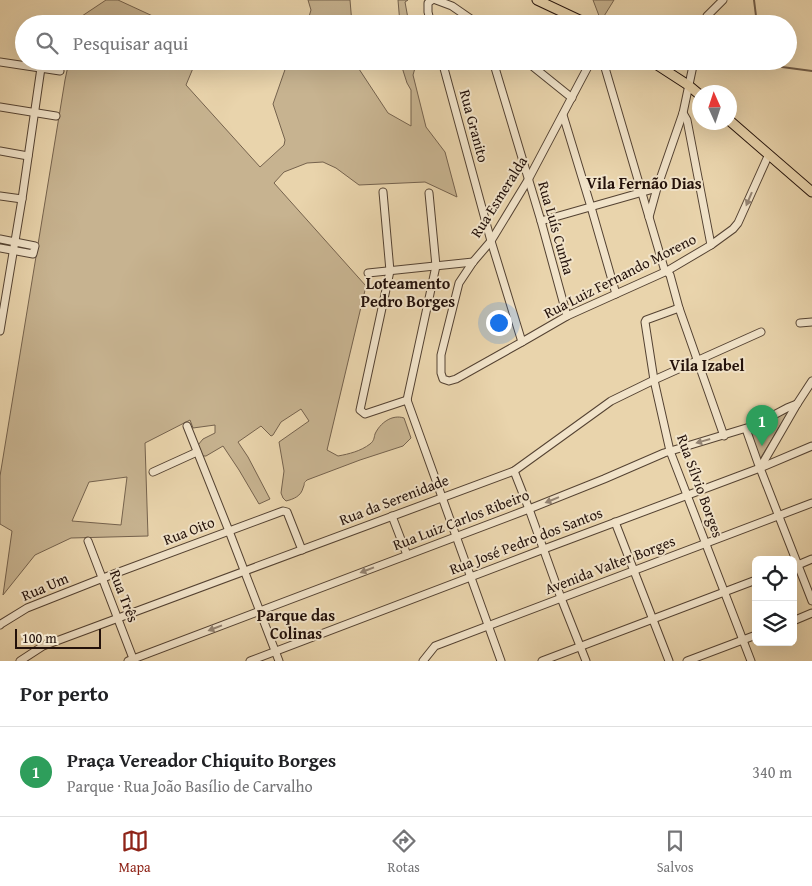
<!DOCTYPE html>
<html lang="pt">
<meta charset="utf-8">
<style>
body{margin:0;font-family:"Gentium Book Plus",serif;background:#f6f6f6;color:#202124}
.controls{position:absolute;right:15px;bottom:15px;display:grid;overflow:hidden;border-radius:8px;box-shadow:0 5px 20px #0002}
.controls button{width:45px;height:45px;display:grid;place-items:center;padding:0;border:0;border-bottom:1px solid #e0e0e0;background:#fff;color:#202124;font:25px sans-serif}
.compass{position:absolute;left:692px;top:85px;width:45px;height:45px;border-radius:50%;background:#fff;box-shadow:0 5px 20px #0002;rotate:357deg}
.scale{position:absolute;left:15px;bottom:12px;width:86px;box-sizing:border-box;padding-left:5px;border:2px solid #23110a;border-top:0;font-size:14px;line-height:18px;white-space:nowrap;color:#23110a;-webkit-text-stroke:4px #f1e3c9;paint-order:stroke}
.you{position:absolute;left:498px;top:322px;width:18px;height:18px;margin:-12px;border:4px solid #fff;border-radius:50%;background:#1a73e8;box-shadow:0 0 0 8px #1a73e833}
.badge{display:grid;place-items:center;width:32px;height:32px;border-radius:50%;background:#8f2418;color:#fff;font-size:16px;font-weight:700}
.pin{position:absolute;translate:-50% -41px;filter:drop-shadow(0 1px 2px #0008)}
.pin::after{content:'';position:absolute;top:26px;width:18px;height:15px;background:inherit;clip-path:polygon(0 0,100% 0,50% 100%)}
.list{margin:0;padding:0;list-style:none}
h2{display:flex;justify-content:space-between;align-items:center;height:65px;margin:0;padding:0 20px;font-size:21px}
h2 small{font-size:16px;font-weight:400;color:#757577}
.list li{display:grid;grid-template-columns:32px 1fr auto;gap:15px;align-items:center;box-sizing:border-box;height:90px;padding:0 20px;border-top:1px solid #e0e0e0}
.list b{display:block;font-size:19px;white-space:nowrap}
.list p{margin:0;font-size:16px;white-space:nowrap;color:#757577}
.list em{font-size:16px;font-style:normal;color:#757577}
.icon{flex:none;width:28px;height:28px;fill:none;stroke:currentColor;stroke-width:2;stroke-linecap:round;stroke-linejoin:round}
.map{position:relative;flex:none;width:812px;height:661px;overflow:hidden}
.search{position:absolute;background:#fff;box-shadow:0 5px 20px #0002;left:15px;right:15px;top:15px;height:55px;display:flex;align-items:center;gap:12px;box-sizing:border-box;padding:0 18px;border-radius:28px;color:#757577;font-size:19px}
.sheet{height:155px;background:#fff}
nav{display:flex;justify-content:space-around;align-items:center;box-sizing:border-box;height:70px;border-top:1px solid #e0e0e0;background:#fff;font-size:14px;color:#757577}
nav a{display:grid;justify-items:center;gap:2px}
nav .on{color:#8f2418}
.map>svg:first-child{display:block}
.green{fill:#c7b390;stroke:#75624d;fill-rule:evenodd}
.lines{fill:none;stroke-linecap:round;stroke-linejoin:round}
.stream{stroke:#725e4a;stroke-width:2}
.minor-casing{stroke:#544232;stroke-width:9}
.major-casing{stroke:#23110a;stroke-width:11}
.minor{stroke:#f1e3c9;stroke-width:7}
.major{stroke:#e9d4ac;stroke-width:9}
.oneway{fill:#948473}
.labels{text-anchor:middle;stroke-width:4;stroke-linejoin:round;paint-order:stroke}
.street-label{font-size:15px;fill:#23110a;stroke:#f1e3c9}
.neighbourhood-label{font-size:16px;font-weight:bold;fill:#23110a;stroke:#f1e3c9}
</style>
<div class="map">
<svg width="812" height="661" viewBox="0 0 812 661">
<rect width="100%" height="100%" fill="#e9d4ac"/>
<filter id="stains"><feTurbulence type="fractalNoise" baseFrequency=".004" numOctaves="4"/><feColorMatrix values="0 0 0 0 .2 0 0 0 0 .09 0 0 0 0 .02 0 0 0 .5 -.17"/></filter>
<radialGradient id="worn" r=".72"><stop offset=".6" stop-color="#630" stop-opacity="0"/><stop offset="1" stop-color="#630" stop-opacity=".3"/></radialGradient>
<!-- green -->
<g class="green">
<polygon points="106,0 118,0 170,24 78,24 79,18"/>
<polygon points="308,0 350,0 352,24 301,24 308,20 311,10"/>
<polygon points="398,0 408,0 405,2 409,24 400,24"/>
<polygon points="593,0 614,0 601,21"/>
<path d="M69,61H196L186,85L260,167L284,145L285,140L273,104L288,61H357L359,69L388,113L411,126V90L407,83L400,61H417L413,75L426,127L445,152L457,197L425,182L359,185L336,168L323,162L307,163L284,172L274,183L366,286L327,450L338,456C349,454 361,451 370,444C374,441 374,438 375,434C380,423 392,414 404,418L411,438L403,446L360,460L307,480C302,485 306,481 303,488C301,496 294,499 286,501L283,498L281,493L284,471L279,442L309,421L301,409L281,422L273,435L271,436L261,426L238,442L248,457L270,499L259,504L239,470L223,446L206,456H203L198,445L203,439L215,433V425L193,428L190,420L145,443L148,536L71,538L35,555L3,595L12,531L0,524V476L65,80ZM127,477L121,525L72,521L89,482Z"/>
<polygon points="789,411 760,459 750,432"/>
</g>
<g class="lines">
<!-- stream -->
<g class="stream">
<polyline points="754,0 757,24"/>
<polyline points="774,61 782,67 812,71"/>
</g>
<defs>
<g id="minor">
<polyline points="436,0 452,6 478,24"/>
<polyline points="431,24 428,12 428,3 432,0"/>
<polyline points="703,24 707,16 723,0"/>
<polyline points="442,61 491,241 522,342"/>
<polyline points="493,61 541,221 567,316"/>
<polyline points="526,61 572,98"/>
<polyline points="591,61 528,180 491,241 473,262 459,283 441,355 441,373 443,379 449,381 456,379 522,342 567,316 667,271 711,245 733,229 738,223 769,154"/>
<polyline points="603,61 664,268 670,275 679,308 724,436"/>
<polyline points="0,62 60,71"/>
<polyline points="0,107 56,116"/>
<polyline points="683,113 687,120 711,245"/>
<polyline points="563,115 591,207 616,294"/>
<polyline points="0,151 28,156"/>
<polyline points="383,192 390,271 360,410 365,414 407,400"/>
<polyline points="0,196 22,199"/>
<polyline points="649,217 657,188 683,113 694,61"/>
<polyline points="541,221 657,188"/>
<polyline points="0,239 35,246 33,254 0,248"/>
<polyline points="368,273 473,262"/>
<polyline points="679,308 646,320 645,322 654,380 670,451 751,661"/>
<polyline points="800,323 812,322"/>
<polyline points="0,331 22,199 42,61"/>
<polyline points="407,400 501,661"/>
<polyline points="407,400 436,266 429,193"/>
<polyline points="187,426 229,531 279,661"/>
<polyline points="746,429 758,463 812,601"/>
<polyline points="760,468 797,404 812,381"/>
<polyline points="514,471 529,509 561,598 586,661"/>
<polyline points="153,472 197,452"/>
<polyline points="392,516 407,555"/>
<polyline points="615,522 669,661"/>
<polyline points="88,541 134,661"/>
<polyline points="793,567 812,559"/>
<polyline points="793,621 812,613"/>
<polyline points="0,625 1,624 27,608 103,578 283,511 287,512 302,550"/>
<polyline points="20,661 43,646 514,471 611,401 654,380 761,332"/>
<polyline points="128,661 529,509 604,479 664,453 753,426 787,408 797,404"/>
<polyline points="250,661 544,549 760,468 812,446"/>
<polyline points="423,661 435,646 812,503"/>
<polyline points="542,661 756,580"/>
<polyline points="687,661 756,635"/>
</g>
<g id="major">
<polyline points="537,0 588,24"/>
<polyline points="651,61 688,85 700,95"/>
<polyline points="730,121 812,192"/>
</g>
</defs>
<!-- minor casing -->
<use href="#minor" class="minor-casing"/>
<!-- major casing -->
<use href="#major" class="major-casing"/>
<!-- minor -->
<use href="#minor" class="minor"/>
<!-- major -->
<use href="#major" class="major"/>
</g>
<!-- one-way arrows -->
<defs><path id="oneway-solid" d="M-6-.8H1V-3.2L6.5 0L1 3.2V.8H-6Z" transform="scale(1.25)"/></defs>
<g class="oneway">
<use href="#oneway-solid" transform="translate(749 199) rotate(113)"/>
<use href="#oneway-solid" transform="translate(703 441) rotate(164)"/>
<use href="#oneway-solid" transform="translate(552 500) rotate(158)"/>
<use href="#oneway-solid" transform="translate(367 570) rotate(159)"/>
<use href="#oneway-solid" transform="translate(215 628) rotate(159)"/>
</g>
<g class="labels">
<!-- street labels -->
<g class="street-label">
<text transform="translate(474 126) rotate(75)" y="5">Rua Granito</text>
<text transform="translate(499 197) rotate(-58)" y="5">Rua Esmeralda</text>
<text transform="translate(556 228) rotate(74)" y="5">Rua Luís Cunha</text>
<text transform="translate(620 276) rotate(-27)" y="5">Rua Luiz Fernando Moreno</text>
<text transform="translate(700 486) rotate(70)" y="5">Rua Sílvio Borges</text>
<text transform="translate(394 500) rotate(-21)" y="5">Rua da Serenidade</text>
<text transform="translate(461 520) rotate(-21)" y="5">Rua Luiz Carlos Ribeiro</text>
<text transform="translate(189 531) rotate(-21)" y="5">Rua Oito</text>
<text transform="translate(526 541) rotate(-21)" y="5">Rua José Pedro dos Santos</text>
<text transform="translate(610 565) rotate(-21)" y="5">Avenida Valter Borges</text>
<text transform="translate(45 587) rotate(-23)" y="5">Rua Um</text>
<text transform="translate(124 596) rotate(69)" y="5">Rua Três</text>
</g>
<!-- neighbourhood labels -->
<g class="neighbourhood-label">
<text x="644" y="189">Vila Fernão Dias</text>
<text x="408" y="289">Loteamento<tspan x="408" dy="18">Pedro Borges</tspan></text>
<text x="707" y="371">Vila Izabel</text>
<text x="296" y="621">Parque das<tspan x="296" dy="18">Colinas</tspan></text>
</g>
</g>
<rect width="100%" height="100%" filter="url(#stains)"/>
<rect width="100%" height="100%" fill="url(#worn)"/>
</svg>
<div class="controls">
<button><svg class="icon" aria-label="locate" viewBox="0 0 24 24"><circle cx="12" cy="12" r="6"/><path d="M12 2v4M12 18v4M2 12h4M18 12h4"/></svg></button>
<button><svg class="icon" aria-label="layers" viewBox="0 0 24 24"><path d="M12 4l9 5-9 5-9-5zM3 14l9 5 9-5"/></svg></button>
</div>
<svg class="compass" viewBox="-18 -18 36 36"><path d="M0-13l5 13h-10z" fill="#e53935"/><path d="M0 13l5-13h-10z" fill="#757577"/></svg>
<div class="scale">100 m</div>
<div class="you"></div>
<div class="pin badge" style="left:762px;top:446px;background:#2e9e5b">1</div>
<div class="search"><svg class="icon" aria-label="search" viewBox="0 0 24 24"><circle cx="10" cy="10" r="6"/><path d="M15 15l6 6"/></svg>Pesquisar aqui</div>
</div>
<section class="sheet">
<h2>Por perto<small></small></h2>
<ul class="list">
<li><span class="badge" style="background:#2e9e5b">1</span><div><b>Praça Vereador Chiquito Borges</b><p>Parque · Rua João Basílio de Carvalho</p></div><em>340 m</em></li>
</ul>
</section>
<nav>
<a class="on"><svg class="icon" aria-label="map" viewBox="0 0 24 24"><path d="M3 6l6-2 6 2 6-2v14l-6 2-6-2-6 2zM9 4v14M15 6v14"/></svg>Mapa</a>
<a><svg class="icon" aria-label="directions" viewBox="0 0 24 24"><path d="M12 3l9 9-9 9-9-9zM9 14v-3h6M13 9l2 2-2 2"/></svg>Rotas</a>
<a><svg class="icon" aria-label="saved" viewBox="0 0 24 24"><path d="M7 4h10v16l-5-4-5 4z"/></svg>Salvos</a>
</nav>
